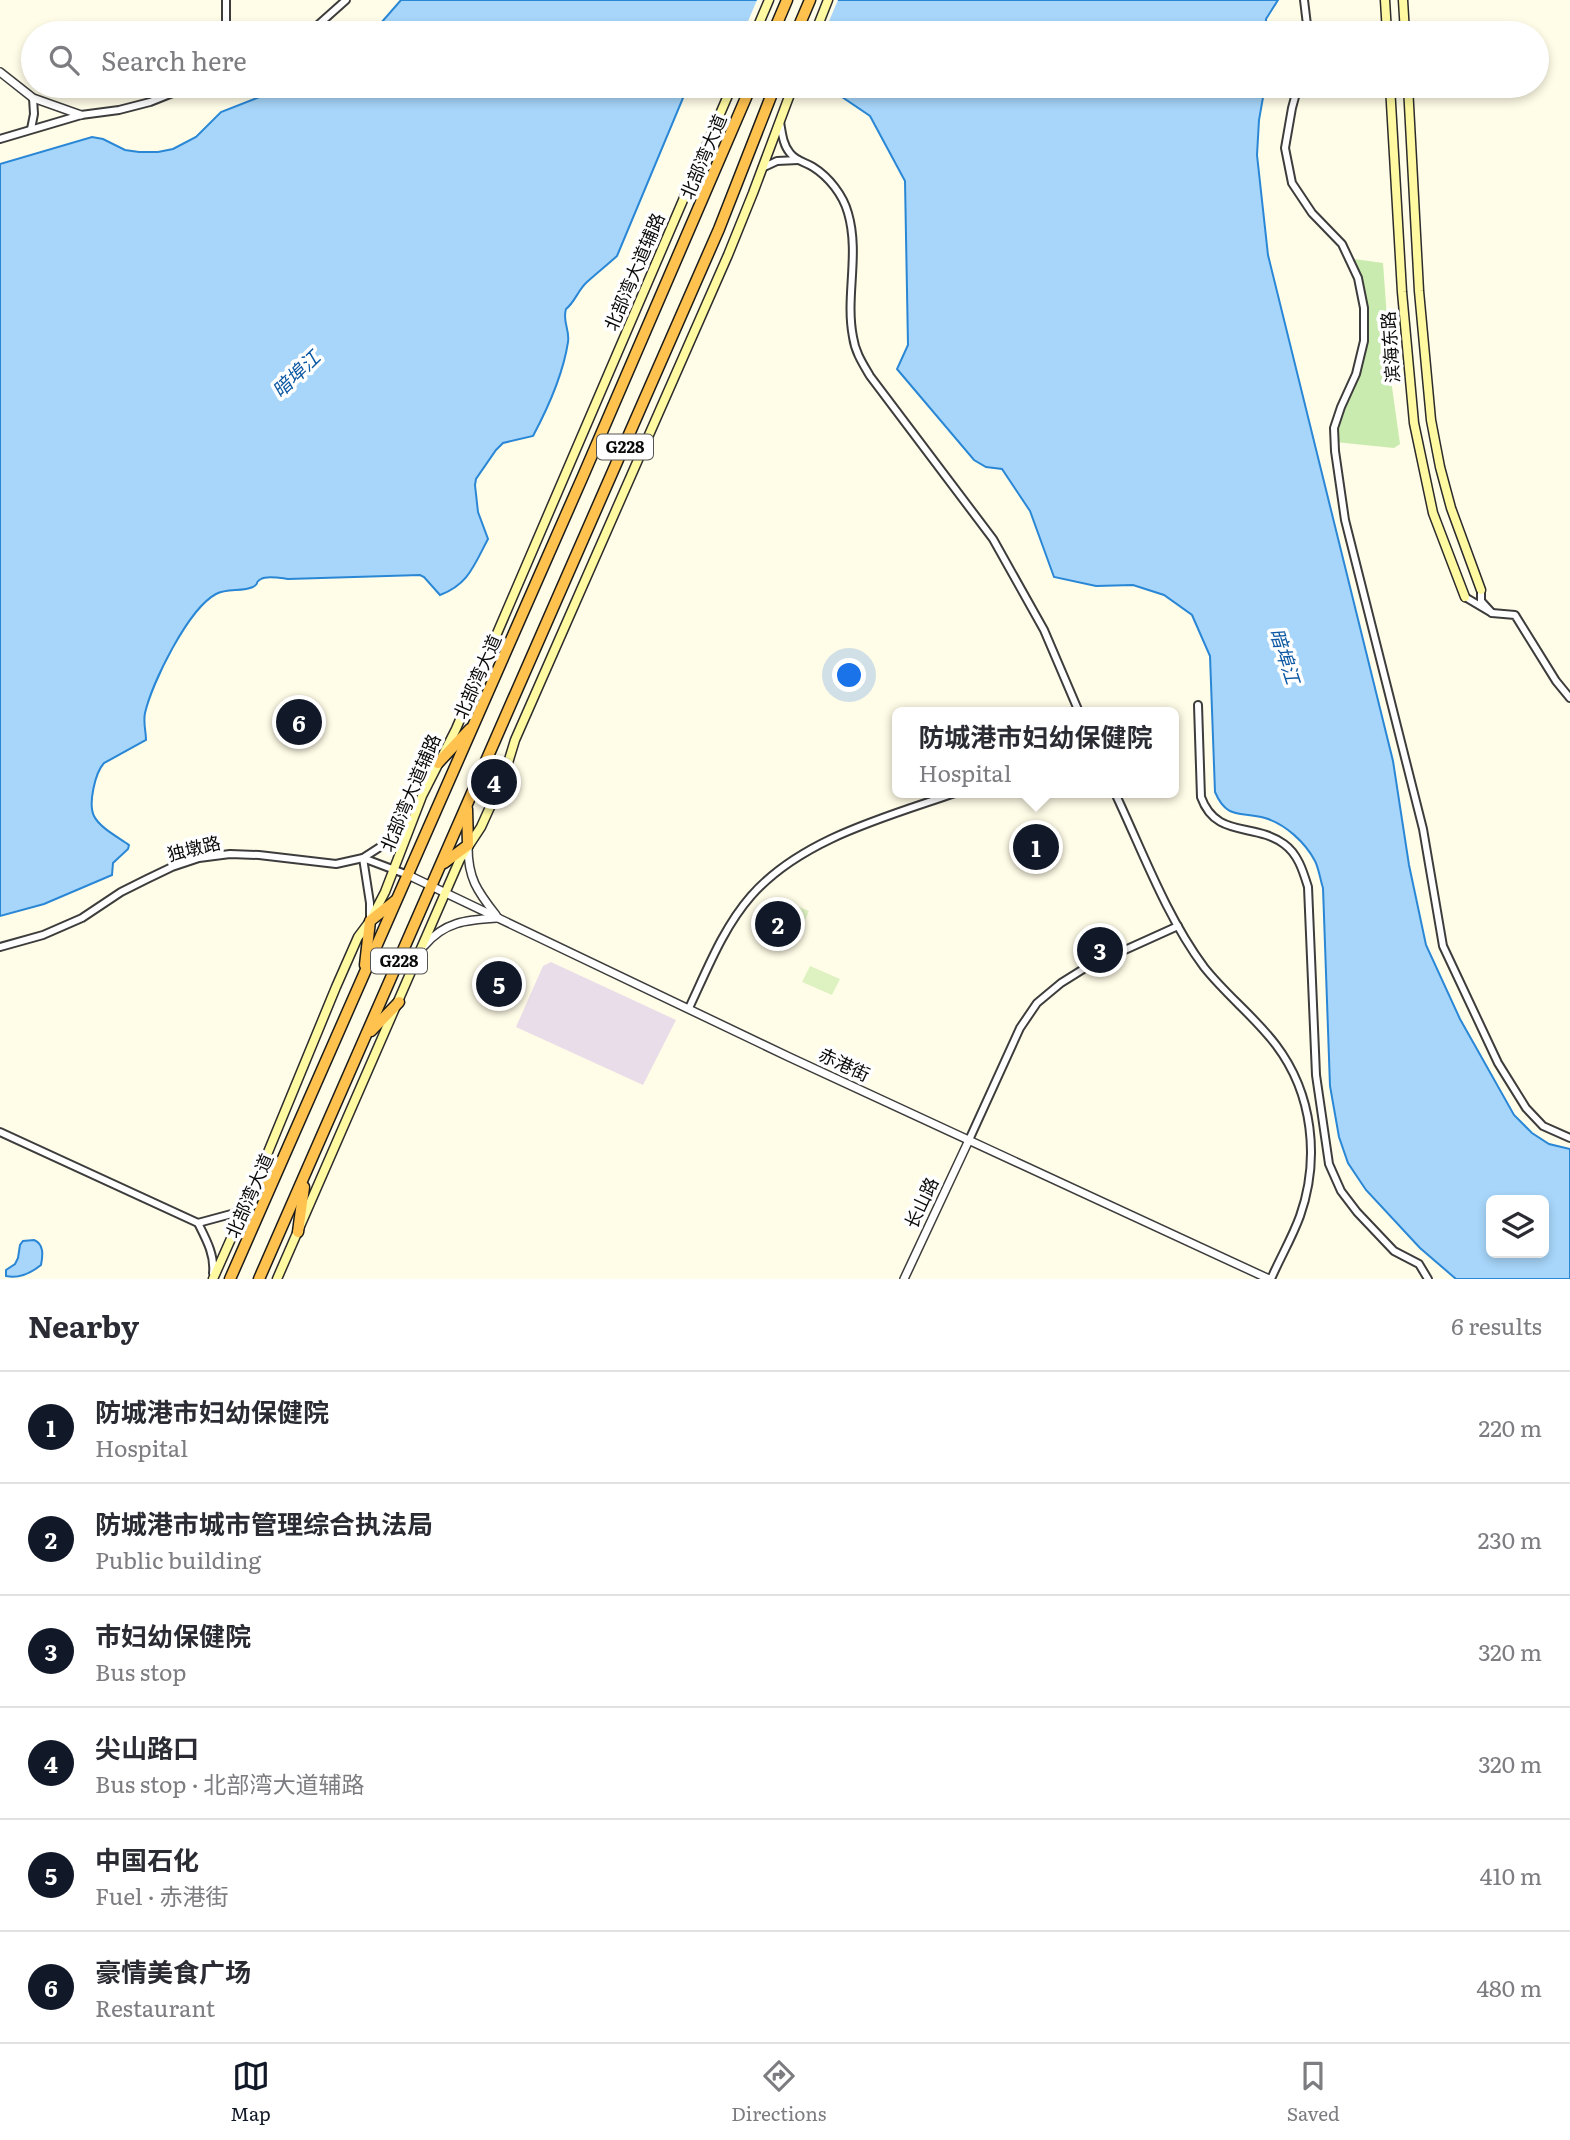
<!DOCTYPE html>
<meta charset="utf-8">
<style>
body{margin:0;font-family:Literata,"Noto Sans SC",serif;background:#f2f2f3;color:#2b2b33}
.controls{position:absolute;right:21px;bottom:21px;display:grid;overflow:hidden;border-radius:10px;box-shadow:0 4px 10px #0003}
.controls button{width:63px;height:63px;display:grid;place-items:center;padding:0;border:0;border-bottom:2px solid #e1e1e2;background:#fff;color:#2b2b33;font:35px sans-serif}
.you{position:absolute;left:850px;top:676px;width:24px;height:24px;margin:-18px;border:5px solid #fff;border-radius:50%;background:#1a73e8;box-shadow:0 0 0 10px #1a73e833}
.badge{display:grid;place-items:center;width:46px;height:46px;border-radius:50%;background:#111827;color:#fff;font-size:23px;font-weight:700}
.pin{position:absolute;translate:-50% -50%;border:4px solid #fff;box-shadow:0 2px 7px #0006}
.popup{position:absolute;left:892px;top:707px;width:287px;height:91px;box-sizing:border-box;display:grid;place-content:center;border-radius:10px;background:#fff;filter:drop-shadow(0 2px 5px #0005);font-size:23px;white-space:nowrap;color:#7c7c81}
.popup b{font-size:26px;color:#2b2b33}
.popup::after{content:'';position:absolute;left:50%;top:100%;margin-left:-14px;border:14px solid transparent;border-top-color:#fff}
.list{margin:0;padding:0;list-style:none}
h2{display:flex;justify-content:space-between;align-items:center;height:91px;margin:0;padding:0 28px;font-size:30px}
h2 small{font-size:23px;font-weight:400;color:#7c7c81}
.list li{display:grid;grid-template-columns:46px 1fr auto;gap:21px;align-items:center;box-sizing:border-box;height:112px;padding:0 28px;border-top:2px solid #e1e1e2}
.list b{display:block;font-size:26px;white-space:nowrap}
.list p{margin:0;font-size:23px;white-space:nowrap;color:#7c7c81}
.list em{font-size:23px;font-style:normal;color:#7c7c81}
.icon{flex:none;width:38px;height:38px;fill:none;stroke:currentColor;stroke-width:2;stroke-linecap:round;stroke-linejoin:round}
.map{position:relative;flex:none;width:1570px;height:1279px;overflow:hidden}
.search{position:absolute;background:#fff;box-shadow:0 4px 10px #0003;left:21px;right:21px;top:21px;height:77px;display:flex;align-items:center;gap:18px;box-sizing:border-box;padding:0 24px;border-radius:38px;color:#7c7c81;font-size:26px}
.sheet{height:763px;background:#fff}
nav{display:flex;justify-content:space-around;align-items:center;box-sizing:border-box;height:98px;border-top:2px solid #e1e1e2;background:#fff;font-size:19px;color:#7c7c81}
nav a{display:grid;justify-items:center;gap:4px}
nav .on{color:#111827}
.map>svg:first-child{display:block}
.industrial{fill:#eaddea}
.green{fill:#caebaf}
.pitch{fill:#def2c1}
.water{fill:#a7d6fa;stroke:#2987d6;stroke-width:2;fill-rule:evenodd}
.pier{fill:#fffce7}
.lines{fill:none;stroke-linecap:round;stroke-linejoin:round}
.minor-casing{stroke:#3d3d3d;stroke-width:10}
.tertiary-casing{stroke:#3d3d3d;stroke-width:10}
.secondary-casing{stroke:#2c2c2c;stroke-width:11}
.trunk-casing{stroke:#1b1b1b;stroke-width:13}
.minor{stroke:#fff;stroke-width:6}
.tertiary{stroke:#fff;stroke-width:7}
.secondary{stroke:#fffaa2;stroke-width:8}
.trunk{stroke:#ffc24e;stroke-width:10}
.labels{text-anchor:middle;stroke-width:7;stroke-linejoin:round;paint-order:stroke}
.shield{fill:#fff;stroke:#545454;stroke-width:2}
.shield-label{font-size:16px;font-weight:bold;fill:#0a0a0a}
.street-label{font-size:18px;fill:#0a0a0a;stroke:#fff}
.water-label{font-size:19px;font-style:italic;fill:#0c58a3;stroke:#fff}
</style>
<div class="map">
<svg width="1570" height="1279" viewBox="0 0 1570 1279">
<rect width="100%" height="100%" fill="#fffce7"/>
<!-- industrial -->
<polygon class="industrial" points="551,962 676,1020 643,1085 516,1027 543,966"/>
<!-- green -->
<path class="green" d="M1354,259L1383,263L1392,387L1400,444L1394,448L1335,442C1336,408 1356,377 1365,344C1370,324 1360,279 1354,259Z"/>
<!-- pitch -->
<g class="pitch">
<polygon points="794,905 809,911 796,941 781,934"/>
<polygon points="810,966 840,979 832,995 802,982"/>
</g>
<!-- water -->
<g class="water">
<polygon points="401,0 1278,0 1266,19 1266,33 796,33 742,22 719,33 368,33 381,23"/>
<path d="M288,86H688L617,256C607,265 597,273 587,282C578,290 575,302 566,309C562,321 570,330 568,342C563,375 549,406 533,436L503,443L496,450L476,479L475,485L478,512L488,539C474,565 469,584 440,595L424,577L420,575L288,579C280,578 267,575 261,579C253,584 261,582 253,587C242,592 227,588 216,594C188,609 152,683 145,713C143,722 146,732 146,740L104,763C95,773 88,804 94,816C100,828 118,837 129,845L128,849L113,863L112,875L44,904L0,916V164L92,137L103,139L125,150L139,152H158L173,149L196,137L221,112Z"/>
<path d="M810,86H1265L1259,120L1257,155L1268,255L1393,761L1409,865L1426,945L1460,1019L1514,1115L1532,1133L1549,1144L1570,1149V1279H1456L1420,1248L1366,1190L1348,1163L1339,1137L1330,1086L1323,888C1320,879 1319,869 1315,861C1305,842 1285,824 1265,818C1240,811 1227,820 1215,792L1210,656L1192,615L1164,595L1133,585L1096,586L1054,577L1030,511L1002,469L986,467L974,460L897,369L908,345L905,181L870,116L839,95H810ZM1544,1200V1253H1491V1200Z"/>
<path d="M34,1240C44,1244 43,1255 41,1265C31,1273 19,1279 6,1276V1270L15,1264L18,1258L20,1245L23,1241Z"/>
</g>
<!-- pier -->
<polygon class="pier" points="757,0 838,0 824,33 779,33 746,26"/>
<g class="lines">
<defs>
<g id="minor">
<polyline points="226,0 226,33"/>
<polyline points="1304,0 1308,33"/>
<polyline points="309,33 346,0"/>
<polyline points="1298,86 1292,108 1285,148 1292,183 1312,213 1342,244 1358,278 1364,308 1364,341 1356,374 1341,407 1334,428 1335,451 1345,520 1423,829 1443,946 1498,1063 1526,1108 1543,1126 1570,1138"/>
<path d="M780,122C782,133 783,145 790,153C796,161 805,162 813,167C829,177 843,195 848,213C860,254 845,297 853,337C855,352 863,364 870,376L993,539L1044,630L1079,712"/>
<polyline points="31,129 34,114 33,98"/>
<polyline points="0,139 81,115 119,110 150,102 190,86"/>
<polyline points="762,168 777,161 798,160"/>
<polyline points="1465,597 1492,613 1481,601 1481,590"/>
<polyline points="1492,613 1515,615 1556,681 1570,698"/>
<path d="M1198,705L1201,797C1216,839 1254,822 1284,844C1298,854 1303,871 1308,887L1316,1075L1329,1164L1341,1191L1357,1212L1394,1251L1419,1264L1428,1279"/>
<path d="M1115,793C1142,850 1166,916 1204,967C1226,995 1255,1017 1276,1045C1313,1094 1320,1159 1300,1216C1292,1238 1280,1258 1271,1279"/>
<polyline points="370,918 370,903 363,858 394,838 409,820"/>
<polyline points="0,947 43,935 82,918 121,892 147,879 172,867 199,858 230,854 259,855 336,864 363,858 408,875"/>
<path d="M689,1008C707,970 723,928 751,896C801,839 886,817 955,793"/>
<polyline points="0,1132 198,1223 235,1213 245,1202"/>
<polyline points="969,1140 1020,1028 1037,1003 1061,983 1085,968 1178,926"/>
<path d="M198,1223C206,1239 215,1255 213,1273"/>
</g>
<g id="tertiary">
<polyline points="0,72 33,98 81,115"/>
<path d="M468,847C468,878 477,891 496,915"/>
<polyline points="408,875 789,1057 1269,1279"/>
<path d="M424,946C445,921 467,920 498,918"/>
<polyline points="904,1279 969,1140"/>
</g>
<g id="secondary">
<polyline points="1385,0 1387,33"/>
<polyline points="1403,0 1405,33"/>
<polyline points="755,33 769,0"/>
<polyline points="815,33 828,0"/>
<polyline points="1390,86 1402,292 1414,423 1433,513 1465,597"/>
<polyline points="1408,86 1419,291 1431,420 1440,467 1451,508 1481,590"/>
<polyline points="213,1279 250,1196 336,987 358,937 370,921 385,892 422,796 456,729 732,86"/>
<polyline points="277,1279 460,859 481,827 504,776 515,740 728,255 753,193 793,86"/>
</g>
<g id="trunk">
<polyline points="773,33 787,0"/>
<polyline points="796,33 810,0"/>
<polyline points="438,763 470,729"/>
<polyline points="444,863 468,845 467,809"/>
<polyline points="365,965 370,921 395,901"/>
<polyline points="371,1031 399,1002"/>
<polyline points="250,1196 276,1167"/>
<polyline points="298,1232 304,1187"/>
<polyline points="230,1279 583,476 751,86"/>
<polyline points="259,1279 719,229 775,86"/>
</g>
</defs>
<!-- minor casing -->
<use href="#minor" class="minor-casing"/>
<!-- tertiary casing -->
<use href="#tertiary" class="tertiary-casing"/>
<!-- secondary casing -->
<use href="#secondary" class="secondary-casing"/>
<!-- trunk casing -->
<use href="#trunk" class="trunk-casing"/>
<!-- minor -->
<use href="#minor" class="minor"/>
<!-- tertiary -->
<use href="#tertiary" class="tertiary"/>
<!-- secondary -->
<use href="#secondary" class="secondary"/>
<!-- trunk -->
<use href="#trunk" class="trunk"/>
</g>
<g class="labels">
<!-- shield labels -->
<g class="shield">
<rect x="597" y="434.5" width="56" height="25" rx="5"/>
<rect x="371" y="948.5" width="56" height="25" rx="5"/>
</g>
<g class="shield-label">
<text x="625" y="453">G228</text>
<text x="399" y="967">G228</text>
</g>
<!-- street labels -->
<g class="street-label">
<text transform="translate(704 157) rotate(-67)" y="6">北部湾大道</text>
<text transform="translate(635 272) rotate(-67)" y="6">北部湾大道辅路</text>
<text transform="translate(1391 347) rotate(-94)" y="6">滨海东路</text>
<text transform="translate(478 677) rotate(-66)" y="6">北部湾大道</text>
<text transform="translate(411 793) rotate(-67)" y="6">北部湾大道辅路</text>
<text transform="translate(194 849) rotate(-14)" y="6">独墩路</text>
<text transform="translate(844 1065) rotate(25)" y="6">赤港街</text>
<text transform="translate(250 1196) rotate(-66)" y="6">北部湾大道</text>
<text transform="translate(922 1203) rotate(-65)" y="6">长山路</text>
</g>
<!-- water labels -->
<g class="water-label">
<text transform="translate(296 374) rotate(-44)" y="7">暗埠江</text>
<text transform="translate(1285 656) rotate(72)" y="7">暗埠江</text>
</g>
</g>
</svg>
<div class="controls">
<button><svg class="icon" aria-label="layers" viewBox="0 0 24 24"><path d="M12 4l9 5-9 5-9-5zM3 14l9 5 9-5"/></svg></button>
</div>
<div class="you"></div>
<div class="pin badge" style="left:1036px;top:847px">1</div>
<div class="popup"><b>防城港市妇幼保健院</b>Hospital</div>
<div class="pin badge" style="left:778px;top:924px">2</div>
<div class="pin badge" style="left:1100px;top:950px">3</div>
<div class="pin badge" style="left:494px;top:782px">4</div>
<div class="pin badge" style="left:499px;top:984px">5</div>
<div class="pin badge" style="left:299px;top:722px">6</div>
<div class="search"><svg class="icon" aria-label="search" viewBox="0 0 24 24"><circle cx="10" cy="10" r="6"/><path d="M15 15l6 6"/></svg>Search here</div>
</div>
<section class="sheet">
<h2>Nearby<small>6 results</small></h2>
<ul class="list">
<li><span class="badge">1</span><div><b>防城港市妇幼保健院</b><p>Hospital</p></div><em>220 m</em></li>
<li><span class="badge">2</span><div><b>防城港市城市管理综合执法局</b><p>Public building</p></div><em>230 m</em></li>
<li><span class="badge">3</span><div><b>巿妇幼保健院</b><p>Bus stop</p></div><em>320 m</em></li>
<li><span class="badge">4</span><div><b>尖山路口</b><p>Bus stop · 北部湾大道辅路</p></div><em>320 m</em></li>
<li><span class="badge">5</span><div><b>中国石化</b><p>Fuel · 赤港街</p></div><em>410 m</em></li>
<li><span class="badge">6</span><div><b>豪情美食广场</b><p>Restaurant</p></div><em>480 m</em></li>
</ul>
</section>
<nav>
<a class="on"><svg class="icon" aria-label="map" viewBox="0 0 24 24"><path d="M3 6l6-2 6 2 6-2v14l-6 2-6-2-6 2zM9 4v14M15 6v14"/></svg>Map</a>
<a><svg class="icon" aria-label="directions" viewBox="0 0 24 24"><path d="M12 3l9 9-9 9-9-9zM9 14v-3h6M13 9l2 2-2 2"/></svg>Directions</a>
<a><svg class="icon" aria-label="saved" viewBox="0 0 24 24"><path d="M7 4h10v16l-5-4-5 4z"/></svg>Saved</a>
</nav>
